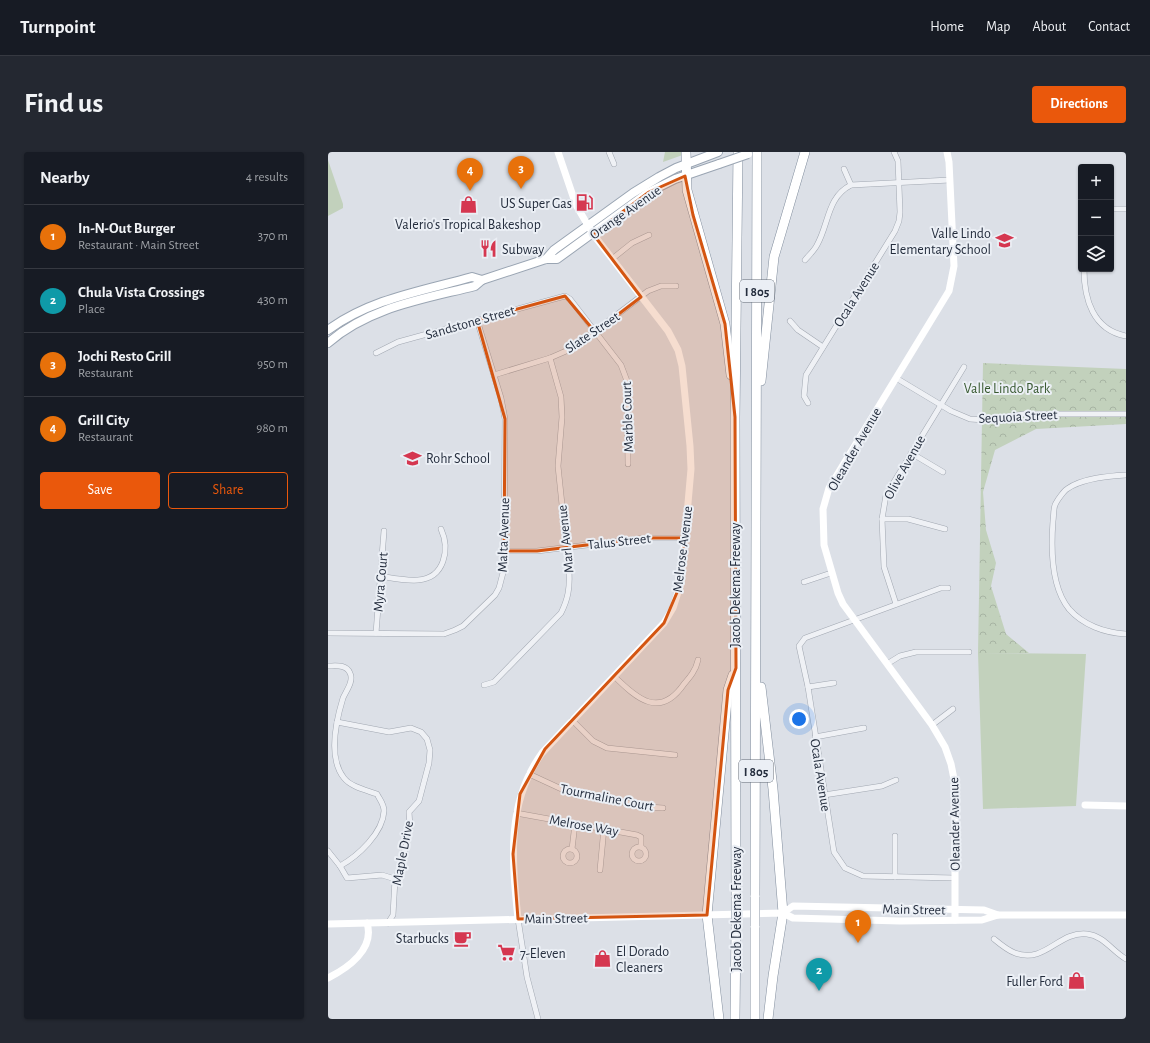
<!DOCTYPE html>
<meta charset="utf-8">
<style>
body{margin:0;font-family:"Alegreya Sans",sans-serif;background:#242831;color:#f1f3f6}
.controls{position:absolute;right:12px;top:12px;display:grid;overflow:hidden;border-radius:4px;box-shadow:0 1px 3px #0004}
.controls button{width:36px;height:36px;display:grid;place-items:center;padding:0;border:0;border-bottom:1px solid #363941;background:#171b24;color:#f1f3f6;font:20px sans-serif}
.you{position:absolute;left:471px;top:567px;width:14px;height:14px;margin:-10px;border:3px solid #fff;border-radius:50%;background:#1a73e8;box-shadow:0 0 0 6px #1a73e833}
.badge{display:grid;place-items:center;width:26px;height:26px;border-radius:50%;background:#ea580c;color:#fff;font-size:13px;font-weight:700}
.pin{position:absolute;translate:-50% -33px;filter:drop-shadow(0 1px 2px #0008)}
.pin::after{content:'';position:absolute;top:21px;width:14px;height:12px;background:inherit;clip-path:polygon(0 0,100% 0,50% 100%)}
.list{margin:0;padding:0;list-style:none}
h2{display:flex;justify-content:space-between;align-items:center;height:52px;margin:0;padding:0 16px;font-size:17px}
h2 small{font-size:13px;font-weight:400;color:#9ea1a6}
.list li{display:grid;grid-template-columns:26px 1fr auto;gap:12px;align-items:center;box-sizing:border-box;height:64px;padding:0 16px;border-top:1px solid #363941}
.list b{display:block;font-size:15px;white-space:nowrap}
.list p{margin:0;font-size:13px;white-space:nowrap;color:#9ea1a6}
.list em{font-size:13px;font-style:normal;color:#9ea1a6}
.actions{display:flex;gap:8px;padding:12px 16px}
.actions a{flex:1;padding:9px 0;border:1px solid #ea580c;border-radius:4px;text-align:center;font-size:14px;color:#ea580c}
.actions .main{background:#ea580c;color:#fff}
.icon{flex:none;width:22px;height:22px;fill:none;stroke:currentColor;stroke-width:2;stroke-linecap:round;stroke-linejoin:round}
.map{position:relative;flex:none;width:798px;height:867px;overflow:hidden;border-radius:4px}
header{display:flex;align-items:center;gap:24px;box-sizing:border-box;height:56px;padding:0 20px;background:#171b24;border-bottom:1px solid #363941}
header strong{font-size:19px}
nav{display:flex;gap:22px;margin-inline-start:auto;font-size:14px}
.intro{display:flex;align-items:center;justify-content:space-between;box-sizing:border-box;height:96px;padding:0 24px}
h1{margin:0;font-size:28px}
.button{padding:10px 18px;border-radius:4px;background:#ea580c;color:#fff;font-size:14px;font-weight:700}
main{display:flex;gap:24px;padding:0 24px}
aside{flex:1;background:#171b24;border-radius:4px;box-shadow:0 1px 3px #0004}
.map>svg:first-child{display:block}
.grass{fill:#c2d1bc}
.forest{fill:url(#forest-crowns)}
.lines{fill:none;stroke-linecap:round;stroke-linejoin:round}
.street-casing{stroke:#a1a7b1;stroke-width:6}
.primary-casing{stroke:#9aa5b3;stroke-width:10}
.highway-casing{stroke:#828e9e;stroke-width:10}
.street{stroke:#eff1f5;stroke-width:5}
.secondary{stroke:#fff;stroke-width:7}
.primary{stroke:#fff;stroke-width:8}
.highway{stroke:#fff;stroke-width:9}
.primary-bridge-casing{stroke:#9aa5b3;stroke-width:10;stroke-linecap:butt}
.highway-bridge-casing{stroke:#828e9e;stroke-width:10;stroke-linecap:butt}
.primary-bridge{stroke:#fff;stroke-width:8}
.highway-bridge{stroke:#fff;stroke-width:9}
.marked{fill:#d45511;fill-opacity:0.2;stroke:#d45511;stroke-width:3;stroke-linejoin:round}
.labels{text-anchor:middle;stroke-width:4;stroke-linejoin:round;paint-order:stroke}
.shield{fill:#ebeff5;stroke:#606875;stroke-width:1}
.shield-label{font-size:13px;font-weight:bold;fill:#252e3e}
.poi-label{font-size:14px;fill:#252e3e;stroke:#ebeff5;text-anchor:end}
.street-label{font-size:14px;fill:#252e3e;stroke:#ebeff5}
.park-label{font-size:14px;fill:#395a31;stroke:#ebeff5}
</style>
<header>
<strong>Turnpoint</strong>
<nav><a>Home</a><a>Map</a><a>About</a><a>Contact</a></nav>
</header>
<div class="intro"><h1>Find us</h1><a class="button">Directions</a></div>
<main>
<aside>
<h2>Nearby<small>4 results</small></h2>
<ul class="list">
<li><span class="badge" style="background:#e8710a">1</span><div><b>In-N-Out Burger</b><p>Restaurant · Main Street</p></div><em>370 m</em></li>
<li><span class="badge" style="background:#0f9aa8">2</span><div><b>Chula Vista Crossings</b><p>Place</p></div><em>430 m</em></li>
<li><span class="badge" style="background:#e8710a">3</span><div><b>Jochi Resto Grill</b><p>Restaurant</p></div><em>950 m</em></li>
<li><span class="badge" style="background:#e8710a">4</span><div><b>Grill City</b><p>Restaurant</p></div><em>980 m</em></li>
</ul>
<div class="actions"><a class="main">Save</a><a>Share</a></div>
</aside>
<div class="map">
<svg width="798" height="867" viewBox="0 0 798 867">
<defs>
<pattern id="forest-crowns" width="20" height="18" patternUnits="userSpaceOnUse"><rect width="20" height="18" fill="#c2d1bc"/><path d="M2 6a3 3 0 1 1 6 0M12 15a3 3 0 1 1 6 0" fill="none" stroke="#a7b4a3"/></pattern>
</defs>
<rect width="100%" height="100%" fill="#dce0e7"/>
<!-- grass -->
<g class="grass">
<polygon points="337,0 363,0 335,10"/>
<polygon points="0,8 15,52 15,56 0,64"/>
<polygon points="650,501 758,502 748,654 655,657"/>
</g>
<!-- forest -->
<polygon class="forest" points="655,211 798,217 798,272 708,277 667,298 655,340 658,378 668,411 663,434 678,482 701,501 650,501"/>
<g class="lines">
<defs>
<g id="street">
<polyline points="281,0 286,12"/>
<polyline points="516,17 523,33"/>
<polyline points="783,57 798,57"/>
<polyline points="625,99 653,100"/>
<polyline points="284,107 304,91 321,83"/>
<path d="M477,108C481,103 486,99 489,93C501,72 499,45 523,33L622,28"/>
<path d="M756,117C756,147 765,178 798,184"/>
<polyline points="462,169 470,178 495,195"/>
<polyline points="48,201 70,190 237,144 242,147 293,213 299,229 300,312"/>
<polyline points="166,223 222,206 245,196 320,139 333,134 348,134"/>
<polyline points="568,226 623,259 642,267 657,268 696,262 798,262"/>
<polyline points="480,251 476,244 478,223 567,79 571,69 572,60 570,9 566,0"/>
<polyline points="583,301 615,320"/>
<path d="M798,323C781,324 754,326 739,337C736,339 730,347 728,351C725,355 726,363 725,369C723,395 723,435 741,457C755,473 777,481 798,482"/>
<polyline points="554,367 580,367 617,377"/>
<polyline points="176,399 209,399 317,386 358,386"/>
<path d="M52,424C64,426 78,429 90,428C117,426 122,397 113,377"/>
<polyline points="476,430 503,421"/>
<polyline points="620,436 613,436 477,486 471,494 480,535 506,700 517,716 535,724 627,726"/>
<polyline points="568,452 556,415 554,367 558,343 636,215"/>
<polyline points="0,481 116,482 127,478 135,474 167,443 171,436 176,417 177,267 173,246 149,168"/>
<polyline points="48,481 56,379"/>
<polyline points="559,512 572,504 588,500 641,500"/>
<path d="M0,514C8,514 18,512 22,521C26,529 18,539 15,546C8,569 0,606 16,626C23,635 38,638 49,642C52,648 56,652 56,659C55,681 30,704 12,714"/>
<path d="M286,524C309,547 332,567 356,532C362,525 368,518 370,508"/>
<path d="M156,533L166,530L233,461C240,447 242,436 241,420L230,314L234,265L233,245L222,206"/>
<polyline points="480,535 506,531"/>
<polyline points="244,568 265,589 279,596 347,603"/>
<polyline points="9,570 61,580 83,576 93,580 99,587 102,598 101,611 91,649 81,660 82,675 73,715 67,727 65,763 60,771"/>
<polyline points="604,573 625,557"/>
<polyline points="487,585 536,576"/>
<polyline points="201,622 240,640 320,655 335,656"/>
<polyline points="496,643 554,634 568,628"/>
<polyline points="188,661 309,683 313,685 313,695"/>
<circle cx="311" cy="702" r="7"/>
<circle cx="242" cy="704" r="7"/>
<polyline points="244,697 247,672"/>
<polyline points="0,699 12,714 19,726 54,723 67,727"/>
<polyline points="272,718 276,676"/>
<polyline points="567,725 567,684"/>
<polyline points="190,767 199,825 210,867"/>
<path d="M666,787C672,792 679,798 687,801C718,812 730,779 759,782C776,784 784,799 798,807"/>
</g>
<g id="primary">
<polyline points="218,107 226,98 305,41 331,25 348,16 390,0"/>
<path d="M0,178C42,147 94,139 144,125L154,128"/>
<path d="M0,191C41,155 96,147 147,134L154,128L218,107H229L321,40L347,27L391,12"/>
</g>
<g id="highway">
<polyline points="358,0 359,38 397,172 403,223"/>
<polyline points="433,229 446,105 477,0"/>
<polyline points="433,535 445,637 455,761 445,824 440,867"/>
<polyline points="408,745 407,265 410,0"/>
<polyline points="427,745 429,0"/>
<polyline points="391,867 379,763 400,538 405,523"/>
<polyline points="407,867 408,774"/>
<polyline points="427,867 427,774"/>
</g>
</defs>
<!-- street casing -->
<use href="#street" class="street-casing"/>
<!-- primary casing -->
<use href="#primary" class="primary-casing"/>
<!-- highway casing -->
<use href="#highway" class="highway-casing"/>
<!-- street -->
<use href="#street" class="street"/>
<!-- secondary -->
<g class="secondary">
<polyline points="619,0 621,10 626,114 621,139 501,336 495,357 496,393 510,441 515,452 604,573 617,595 623,612 627,632 627,768"/>
<polyline points="757,653 798,654"/>
<polyline points="455,761 465,754 656,758 670,763"/>
<path d="M190,767C184,708 178,651 214,601L336,471L345,456L353,431L363,317L362,294L354,214L350,198L340,179L265,82L248,53L230,0"/>
<polyline points="0,772 455,761 465,766 572,769 654,768 670,763 798,763"/>
<path d="M0,826C20,816 47,797 39,771"/>
</g>
<!-- primary -->
<use href="#primary" class="primary"/>
<!-- highway -->
<use href="#highway" class="highway"/>
<defs>
<polyline id="primary-bridge" points="391,12 420,2"/>
<g id="highway-bridge">
<polyline points="408,774 408,745"/>
<polyline points="427,774 427,745"/>
</g>
</defs>
<!-- primary-bridge casing -->
<use href="#primary-bridge" class="primary-bridge-casing"/>
<!-- highway-bridge casing -->
<use href="#highway-bridge" class="highway-bridge-casing"/>
<!-- primary-bridge -->
<use href="#primary-bridge" class="primary-bridge"/>
<!-- highway-bridge -->
<use href="#highway-bridge" class="highway-bridge"/>
</g>
<!-- marked area -->
<path class="marked" d="M357,24L365,63L397,172L407,265L408,516L400,538L379,763L190,767L185,702L192,642L217,597L336,471L353,431L357,386H317L209,399H176L177,267L149,168L237,144L267,180L313,145L265,82L321,40Z"/>
<!-- icons -->
<defs>
<symbol id="fuel-bare" viewBox="-9 -9 18 18"><path d="M-5.5-6h7V0h2V4h1.3V-2.5L3-4.5l.8-.8L6-3V5H2.5V1h-1V6h-7ZM-4.2-4.7v3.2H.2V-4.7Z" fill="#d53750" stroke="#ebeff5" stroke-width="2.5" paint-order="stroke"/></symbol>
<symbol id="shop-bare" viewBox="-9 -9 18 18"><path d="M-5-2.5h2.3a2.7 3.5 0 0 1 5.4 0H5L5.5 6h-11ZM-1.5-2.5h3a1.5 2.3 0 0 0-3 0Z" fill="#d53750" stroke="#ebeff5" stroke-width="2.5" paint-order="stroke"/></symbol>
<symbol id="school-bare" viewBox="-9 -9 18 18"><path d="M0-5L7-2L0 1L-7-2ZM-4 1L0 2.5L4 1V4Q0 6-4 4Z" fill="#d53750" stroke="#ebeff5" stroke-width="2.5" paint-order="stroke"/></symbol>
<symbol id="restaurant-bare" viewBox="-9 -9 18 18"><path d="M-5-6h1v4h1v-4h1v4h1v-4h1v5L-1.5 .5V6h-2V.5L-5-1ZM5-6V6H3V1.5H1.5Q1.5-4 5-6Z" fill="#d53750" stroke="#ebeff5" stroke-width="2.5" paint-order="stroke"/></symbol>
<symbol id="cafe-bare" viewBox="-9 -9 18 18"><path d="M-5.5-4.5H6V0H3Q3 3.5 0 3.5H-2.5Q-5.5 3.5-5.5 0ZM3-3.2v2h1.7v-2ZM-6 4.5H4V6H-6Z" fill="#d53750" stroke="#ebeff5" stroke-width="2.5" paint-order="stroke"/></symbol>
<symbol id="supermarket-bare" viewBox="-9 -9 18 18"><path d="M-6-5.5h2.5l.6 2H6L4.5 2H-2.5L-4.4-4H-6ZM-1.5 3.2a1.3 1.3 0 1 0 .1 0ZM3 3.2a1.3 1.3 0 1 0 .1 0Z" fill="#d53750" stroke="#ebeff5" stroke-width="2.5" paint-order="stroke"/></symbol>
</defs>
<g fill-rule="evenodd">
<use href="#fuel-bare" x="244" y="38" width="25" height="25"/>
<use href="#shop-bare" x="128" y="40" width="25" height="25"/>
<use href="#school-bare" x="664" y="76" width="25" height="25"/>
<use href="#restaurant-bare" x="148" y="84" width="25" height="25"/>
<use href="#school-bare" x="72" y="294" width="25" height="25"/>
<use href="#cafe-bare" x="122" y="774" width="25" height="25"/>
<use href="#supermarket-bare" x="166" y="788" width="25" height="25"/>
<use href="#shop-bare" x="262" y="794" width="25" height="25"/>
<use href="#shop-bare" x="736" y="816" width="25" height="25"/>
</g>
<g class="labels">
<!-- shield labels -->
<g class="shield">
<rect x="412" y="128" width="34" height="22" rx="3"/>
<rect x="411" y="608" width="34" height="22" rx="3"/>
</g>
<g class="shield-label">
<text x="429" y="144">I 805</text>
<text x="428" y="624">I 805</text>
</g>
<!-- poi labels -->
<g class="poi-label">
<text x="244" y="56">US Super Gas</text>
<text x="140" y="77" text-anchor="middle">Valerio's Tropical Bakeshop</text>
<text x="663" y="86">Valle Lindo<tspan x="663" dy="16">Elementary School</tspan></text>
<text x="174" y="102" text-anchor="start">Subway</text>
<text x="98" y="311" text-anchor="start">Rohr School</text>
<text x="121" y="791">Starbucks</text>
<text x="288" y="804" text-anchor="start">El Dorado<tspan x="288" dy="16">Cleaners</tspan></text>
<text x="192" y="806" text-anchor="start">7-Eleven</text>
<text x="735" y="834">Fuller Ford</text>
</g>
<!-- street labels -->
<g class="street-label">
<text transform="translate(297 60) rotate(-35)" y="5">Orange Avenue</text>
<text transform="translate(528 142) rotate(-58)" y="5">Ocala Avenue</text>
<text transform="translate(142 170) rotate(-16)" y="5">Sandstone Street</text>
<text transform="translate(264 180) rotate(-34)" y="5">Slate Street</text>
<text transform="translate(690 264) rotate(-3)" y="5">Sequoia Street</text>
<text transform="translate(299 265) rotate(-92)" y="5">Marble Court</text>
<text transform="translate(526 297) rotate(-60)" y="5">Oleander Avenue</text>
<text transform="translate(576 315) rotate(-61)" y="5">Olive Avenue</text>
<text transform="translate(175 383) rotate(-88)" y="5">Malta Avenue</text>
<text transform="translate(237 387) rotate(-96)" y="5">Marl Avenue</text>
<text transform="translate(291 389) rotate(-6)" y="5">Talus Street</text>
<text transform="translate(354 397) rotate(-83)" y="5">Melrose Avenue</text>
<text transform="translate(52 430) rotate(-85)" y="5">Myra Court</text>
<text transform="translate(407 433) rotate(-90)" y="5">Jacob Dekema Freeway</text>
<text transform="translate(493 623) rotate(81)" y="5">Ocala Avenue</text>
<text transform="translate(279 645) rotate(11)" y="5">Tourmaline Court</text>
<text transform="translate(626 672) rotate(-91)" y="5">Oleander Avenue</text>
<text transform="translate(256 673) rotate(10)" y="5">Melrose Way</text>
<text transform="translate(74 701) rotate(-79)" y="5">Maple Drive</text>
<text transform="translate(408 757) rotate(-90)" y="5">Jacob Dekema Freeway</text>
<text transform="translate(586 757) rotate(1)" y="5">Main Street</text>
<text transform="translate(228 766) rotate(-1)" y="5">Main Street</text>
</g>
<!-- park labels -->
<g class="park-label">
<text x="679" y="241">Valle Lindo Park</text>
</g>
</g>
</svg>
<div class="controls">
<button>+</button>
<button>−</button>
<button><svg class="icon" aria-label="layers" viewBox="0 0 24 24"><path d="M12 4l9 5-9 5-9-5zM3 14l9 5 9-5"/></svg></button>
</div>
<div class="you"></div>
<div class="pin badge" style="left:530px;top:791px;background:#e8710a">1</div>
<div class="pin badge" style="left:491px;top:839px;background:#0f9aa8">2</div>
<div class="pin badge" style="left:193px;top:37px;background:#e8710a">3</div>
<div class="pin badge" style="left:142px;top:39px;background:#e8710a">4</div>
</div>
</main>
